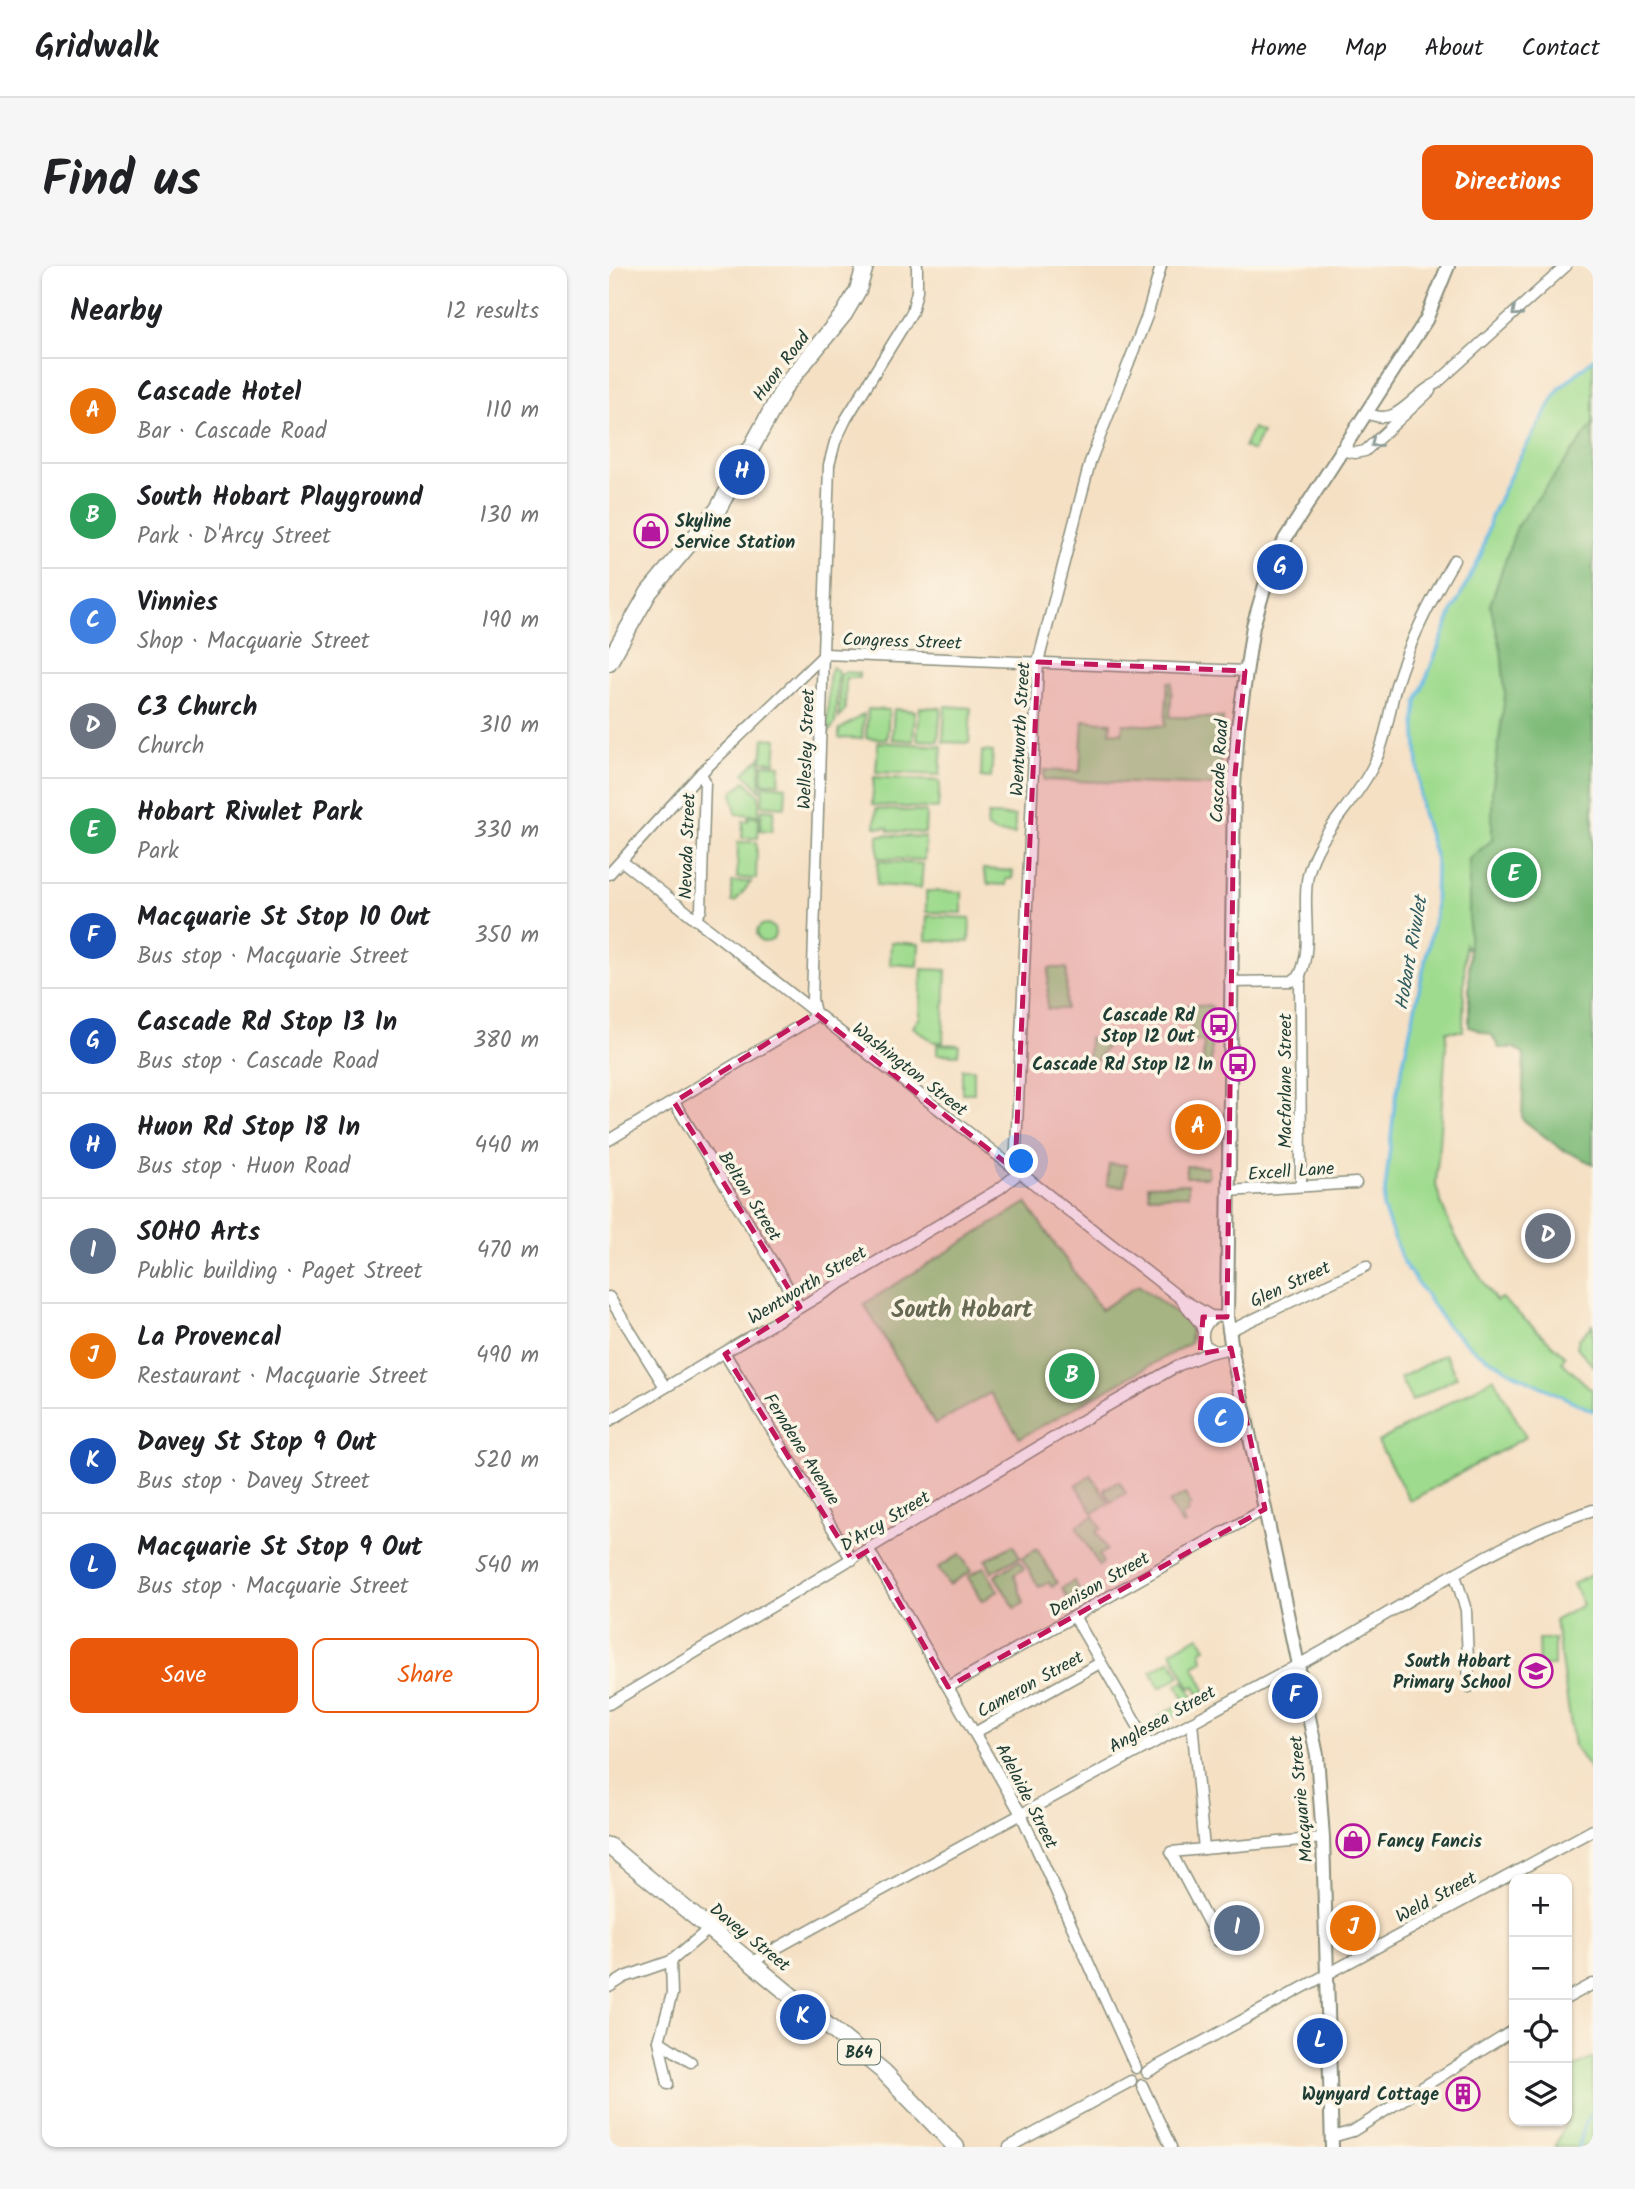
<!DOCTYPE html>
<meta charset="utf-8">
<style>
body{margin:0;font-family:Kalam,sans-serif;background:#f6f6f6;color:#202124}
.controls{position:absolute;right:21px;bottom:21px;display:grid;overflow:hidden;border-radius:14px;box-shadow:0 2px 5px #0004}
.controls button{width:63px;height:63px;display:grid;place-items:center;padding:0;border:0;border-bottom:2px solid #e0e0e0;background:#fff;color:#202124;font:35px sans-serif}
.you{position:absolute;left:413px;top:896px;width:24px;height:24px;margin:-18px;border:5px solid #fff;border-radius:50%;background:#1a73e8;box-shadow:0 0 0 10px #1a73e833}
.badge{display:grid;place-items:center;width:46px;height:46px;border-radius:50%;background:#ea580c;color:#fff;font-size:23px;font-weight:700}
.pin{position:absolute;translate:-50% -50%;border:4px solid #fff;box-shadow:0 2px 7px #0006}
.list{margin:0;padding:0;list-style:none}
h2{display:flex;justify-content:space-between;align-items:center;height:91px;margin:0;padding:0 28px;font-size:30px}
h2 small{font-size:23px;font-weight:400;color:#757577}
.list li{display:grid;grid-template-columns:46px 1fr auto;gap:21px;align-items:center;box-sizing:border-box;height:105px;padding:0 28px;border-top:2px solid #e0e0e0}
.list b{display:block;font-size:26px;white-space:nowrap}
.list p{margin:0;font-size:23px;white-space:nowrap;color:#757577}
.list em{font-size:23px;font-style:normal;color:#757577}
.actions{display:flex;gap:14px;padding:21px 28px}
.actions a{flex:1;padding:16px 0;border:2px solid #ea580c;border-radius:14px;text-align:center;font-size:24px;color:#ea580c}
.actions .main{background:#ea580c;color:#fff}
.icon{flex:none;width:38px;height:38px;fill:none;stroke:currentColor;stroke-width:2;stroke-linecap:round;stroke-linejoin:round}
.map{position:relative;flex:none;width:984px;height:1881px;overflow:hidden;border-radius:14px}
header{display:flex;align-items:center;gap:42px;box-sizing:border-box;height:98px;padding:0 35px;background:#fff;border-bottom:2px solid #e0e0e0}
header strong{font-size:33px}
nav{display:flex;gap:38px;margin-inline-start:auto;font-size:24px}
.intro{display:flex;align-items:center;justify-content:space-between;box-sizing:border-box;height:168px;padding:0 42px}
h1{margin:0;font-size:49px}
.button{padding:18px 32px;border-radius:14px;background:#ea580c;color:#fff;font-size:24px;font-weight:700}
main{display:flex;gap:42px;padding:0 42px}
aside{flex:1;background:#fff;border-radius:14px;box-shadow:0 2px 5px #0004}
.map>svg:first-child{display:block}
.green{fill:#9fdb8e;stroke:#5f8c61;stroke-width:2}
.forest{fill:#7fbb79;stroke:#4f7c56;stroke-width:2}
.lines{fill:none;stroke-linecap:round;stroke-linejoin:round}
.stream{stroke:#67bae3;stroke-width:3.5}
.minor-casing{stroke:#8a8e7c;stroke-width:13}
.tertiary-casing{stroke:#8a8e7c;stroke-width:16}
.primary-casing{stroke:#8a8e7c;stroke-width:19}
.minor{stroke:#fff;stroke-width:10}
.tertiary{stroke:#fff;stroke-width:12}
.primary{stroke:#fff;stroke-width:16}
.oneway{stroke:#8f9e9a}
.marked{fill:#c2185b;fill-opacity:0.2;stroke:#c2185b;stroke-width:5;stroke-dasharray:14 9;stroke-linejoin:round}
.labels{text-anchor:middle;stroke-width:7;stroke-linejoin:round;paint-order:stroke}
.shield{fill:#fcf5e5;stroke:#617469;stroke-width:2}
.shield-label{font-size:16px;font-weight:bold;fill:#1f3d34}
.street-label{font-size:18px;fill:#1f3d34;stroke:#fcf5e5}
.poi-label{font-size:18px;font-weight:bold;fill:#1f3d34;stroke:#fcf5e5;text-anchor:end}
.water-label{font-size:19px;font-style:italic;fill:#315c60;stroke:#fcf5e5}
.district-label{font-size:24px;font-weight:bold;fill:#656954;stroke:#fcf5e5}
</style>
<header>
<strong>Gridwalk</strong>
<nav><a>Home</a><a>Map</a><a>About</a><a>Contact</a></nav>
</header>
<div class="intro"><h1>Find us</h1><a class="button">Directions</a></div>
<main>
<aside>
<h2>Nearby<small>12 results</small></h2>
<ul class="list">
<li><span class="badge" style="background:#e8710a">A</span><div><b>Cascade Hotel</b><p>Bar · Cascade Road</p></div><em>110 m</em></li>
<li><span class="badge" style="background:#2e9e5b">B</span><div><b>South Hobart Playground</b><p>Park · D'Arcy Street</p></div><em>130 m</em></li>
<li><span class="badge" style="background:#3f7fe0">C</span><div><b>Vinnies</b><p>Shop · Macquarie Street</p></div><em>190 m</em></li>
<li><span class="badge" style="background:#6b7280">D</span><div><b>C3 Church</b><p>Church</p></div><em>310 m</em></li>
<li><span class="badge" style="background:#2e9e5b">E</span><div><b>Hobart Rivulet Park</b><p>Park</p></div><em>330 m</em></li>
<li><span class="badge" style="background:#1a4fb4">F</span><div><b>Macquarie St Stop 10 Out</b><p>Bus stop · Macquarie Street</p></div><em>350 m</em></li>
<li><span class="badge" style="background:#1a4fb4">G</span><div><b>Cascade Rd Stop 13 In</b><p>Bus stop · Cascade Road</p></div><em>380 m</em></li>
<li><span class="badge" style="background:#1a4fb4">H</span><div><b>Huon Rd Stop 18 In</b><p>Bus stop · Huon Road</p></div><em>440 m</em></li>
<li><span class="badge" style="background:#5c6f8a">I</span><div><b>SOHO Arts</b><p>Public building · Paget Street</p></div><em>470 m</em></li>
<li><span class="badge" style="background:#e8710a">J</span><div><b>La Provencal</b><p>Restaurant · Macquarie Street</p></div><em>490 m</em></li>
<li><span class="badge" style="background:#1a4fb4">K</span><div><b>Davey St Stop 9 Out</b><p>Bus stop · Davey Street</p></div><em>520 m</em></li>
<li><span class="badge" style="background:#1a4fb4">L</span><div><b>Macquarie St Stop 9 Out</b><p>Bus stop · Macquarie Street</p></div><em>540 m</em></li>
</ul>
<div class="actions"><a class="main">Save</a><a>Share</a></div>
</aside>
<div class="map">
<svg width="984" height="1881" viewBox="0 0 984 1881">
<rect width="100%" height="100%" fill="#fcf5e5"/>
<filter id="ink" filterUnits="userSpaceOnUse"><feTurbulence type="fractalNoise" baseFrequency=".0143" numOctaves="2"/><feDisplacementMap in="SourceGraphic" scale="14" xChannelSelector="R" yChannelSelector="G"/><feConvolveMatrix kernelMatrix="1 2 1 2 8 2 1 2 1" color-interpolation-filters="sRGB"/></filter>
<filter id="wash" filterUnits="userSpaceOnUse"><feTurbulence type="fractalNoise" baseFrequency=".00686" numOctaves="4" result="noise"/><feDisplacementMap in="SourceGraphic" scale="28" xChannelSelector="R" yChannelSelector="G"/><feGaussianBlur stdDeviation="1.57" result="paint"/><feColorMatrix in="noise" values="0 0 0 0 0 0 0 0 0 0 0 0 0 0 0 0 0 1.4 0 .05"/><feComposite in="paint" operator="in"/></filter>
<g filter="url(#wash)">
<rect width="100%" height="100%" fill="#f5e0c4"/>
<!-- green -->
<g class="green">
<path d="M984,93V883L967,874L856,678L854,765H838L827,919C837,962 863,999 887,1035L892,1032L956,1090L953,1096L984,1125V1145L906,1108L865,1084L839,1061L794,996L774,942L786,835L826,649L827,593L812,543L806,454L808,436L843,346L872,289L883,248L906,200L950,123Z"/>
<polygon points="644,162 653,167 644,185 635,181"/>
<polygon points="223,401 229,405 226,457 218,469 220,412"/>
<polygon points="235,406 250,407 250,412 237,412 236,444 230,452 231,410"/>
<polygon points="559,416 563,416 561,451 614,452 610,520 435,514 435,504 471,506 474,454 502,457 501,466 513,467 514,458 556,460"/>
<polygon points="336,440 362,442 360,477 334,476"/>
<polygon points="311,441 332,442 329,475 308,474"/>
<polygon points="259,443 280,444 278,473 257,472"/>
<polygon points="285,443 306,445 304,475 283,473"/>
<polygon points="255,448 253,473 230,472 230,464"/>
<polygon points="155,472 168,473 166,496 153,495"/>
<polygon points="269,476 333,480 331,509 267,506"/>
<polygon points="373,485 384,486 382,512 372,511"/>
<polygon points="152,491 151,524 135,507"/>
<polygon points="154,498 171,499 170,517 153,517"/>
<polygon points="265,511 331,515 329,543 263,539"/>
<polygon points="136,515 150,529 150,549 127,548 123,527"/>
<polygon points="154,519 177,521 176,541 153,539"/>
<polygon points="153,543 165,544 163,565 151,564"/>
<polygon points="267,543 317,546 316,567 279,565 279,562 266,561"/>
<polygon points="379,549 406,550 406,568 387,567 378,561"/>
<polygon points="139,551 150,551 149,572 133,572 134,555 139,555"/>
<polygon points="269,569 316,571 315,594 269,592"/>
<polygon points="129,576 148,576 147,613 128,612"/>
<polygon points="269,595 314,598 312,622 268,619"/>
<polygon points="374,603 404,605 403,613 397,613 397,619 379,618"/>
<polygon points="123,616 142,616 126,636 123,636"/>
<polygon points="317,625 353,626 353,647 317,646"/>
<polygon points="318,650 361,652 360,676 317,674"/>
<circle cx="157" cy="667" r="9"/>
<polygon points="282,676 310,678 309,700 281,698"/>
<polygon points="440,702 458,702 457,743 438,743"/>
<polygon points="313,703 337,704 334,776 325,776 304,761 311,751"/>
<polygon points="578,739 603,740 602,800 594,799 595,776 584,774"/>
<polygon points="480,772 503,773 486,796 479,796"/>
<polygon points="328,778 350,779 349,789 328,788"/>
<rect x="353" y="803" width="12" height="24"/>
<polygon points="500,898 517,899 515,920 498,919"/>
<polygon points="577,900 599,901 599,911 577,911"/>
<polygon points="579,918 579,929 540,930 539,919"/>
<polygon points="417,937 492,1044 529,1019 582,1058 581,1077 411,1172 381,1127 326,1158 255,1038"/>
<polygon points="984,1059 984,1100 968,1081 970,1073"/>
<polygon points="836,1088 848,1111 803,1135 791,1112"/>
<polygon points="885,1112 917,1171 801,1235 769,1176"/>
<polygon points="482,1209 500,1237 484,1247 467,1219"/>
<polygon points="510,1215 517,1227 502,1236 495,1223"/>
<polygon points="576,1228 582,1239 578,1242 580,1246 572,1251 576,1258 573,1259 560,1237"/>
<polygon points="485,1250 492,1262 487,1265 498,1284 490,1289 494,1297 490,1300 467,1260"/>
<polygon points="404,1279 411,1291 383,1306 377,1294"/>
<polygon points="428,1283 448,1317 443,1321 440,1316 430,1321 413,1292"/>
<polygon points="351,1288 362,1305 340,1319 329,1302"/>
<polygon points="410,1295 415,1303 405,1309 415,1337 406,1342 386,1310"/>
<polygon points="375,1301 389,1325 373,1335 359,1311"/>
<polygon points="984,1308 984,1507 965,1480 946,1354 974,1339 964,1318"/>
<polygon points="465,1315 476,1335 464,1341 453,1322"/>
<polygon points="590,1370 597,1382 592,1384 594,1395 584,1400 597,1426 591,1429 586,1420 581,1422 562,1385"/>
<polygon points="929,1373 945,1373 945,1400 930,1400"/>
<polygon points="562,1394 571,1410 551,1422 542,1405"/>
<polygon points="575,1415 588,1438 551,1459 547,1452 576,1435 568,1419"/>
<polygon points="984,1792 984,1881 946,1881 962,1845 964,1802"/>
</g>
<!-- forest -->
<polygon class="forest" points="984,158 984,898 952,883 913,853 915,789 906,782 890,782 883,769 860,761 860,593 883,574 883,526 896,429 892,383 881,339 908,260"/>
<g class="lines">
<!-- stream -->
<g class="stream">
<polyline points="984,93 950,123 906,200 883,248 872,289 843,346 808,436 806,454 812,543 827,593 826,649 786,835 774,942 794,996 839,1061 865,1084 906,1108 984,1145"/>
<polyline points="970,1881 975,1860 984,1845"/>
</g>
</g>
</g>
<g filter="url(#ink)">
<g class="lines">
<defs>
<g id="minor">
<path d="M757,146C788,164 801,129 828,117L957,0"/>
<polyline points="731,184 746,187 756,185 821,125"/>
<polyline points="14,596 571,1032 602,1050 618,1051"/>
<polyline points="0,608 92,507 216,388 636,405"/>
<polyline points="86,653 92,644 96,516 92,507"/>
<polyline points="621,716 683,715 691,709"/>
<polyline points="65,836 191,1041"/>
<polyline points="0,874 202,753 206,747 203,733 220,199 226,176 237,153 303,46 308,25 308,0"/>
<polyline points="406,904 429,396 481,196 538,50 552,0"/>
<path d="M692,920L691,709C705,677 692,642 699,609C709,566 745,539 764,500C777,475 780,445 787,419C801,374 822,334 845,294"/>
<polyline points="619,925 747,917"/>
<polyline points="0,1031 56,1121"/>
<polyline points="574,1036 592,1059 594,1066"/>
<polyline points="620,1065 757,1000"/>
<path d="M606,1085L596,1079C591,1068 595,1057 606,1051"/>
<polyline points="116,1088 243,1294"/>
<polyline points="0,1155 390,923 410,907"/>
<polyline points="260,1284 412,1548 527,1802"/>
<polyline points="846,1309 857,1344 860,1421"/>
<polyline points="465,1350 540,1479"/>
<polyline points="339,1421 656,1243"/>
<polyline points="0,1438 486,1147 570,1099 600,1087 622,1082"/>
<polyline points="583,1456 595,1583"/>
<polyline points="367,1466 491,1397"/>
<polyline points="609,1675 562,1586 714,1572"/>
<path d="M144,1700L150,1692C329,1592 509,1496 689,1399C786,1347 878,1278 984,1244"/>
<polyline points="0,1721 16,1711 62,1695 100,1663"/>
<polyline points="958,1732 984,1718"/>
<polyline points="50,1775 82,1796"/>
<polyline points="538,1806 984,1564"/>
<polyline points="59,1818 50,1775 63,1728 62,1695"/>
<polyline points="533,1819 562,1881"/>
<polyline points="723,1871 744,1865 905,1764"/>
<polyline points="400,1881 522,1815"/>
</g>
<polyline id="tertiary" points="723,1881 714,1572 708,1489 625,1096 618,1051 625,520 629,461 644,360 657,316 676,273 817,54 839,0"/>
<g id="primary">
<polyline points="0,396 40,326 109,243 176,120 235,48 249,24 256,0"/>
<polyline points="0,1580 275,1806 347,1881"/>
</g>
</defs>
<!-- minor casing -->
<use href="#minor" class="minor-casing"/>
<!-- tertiary casing -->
<use href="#tertiary" class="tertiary-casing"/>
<!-- primary casing -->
<use href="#primary" class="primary-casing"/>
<!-- minor -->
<use href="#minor" class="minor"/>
<!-- tertiary -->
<use href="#tertiary" class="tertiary"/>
<!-- primary -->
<use href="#primary" class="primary"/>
</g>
<!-- one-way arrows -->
<defs><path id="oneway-chevron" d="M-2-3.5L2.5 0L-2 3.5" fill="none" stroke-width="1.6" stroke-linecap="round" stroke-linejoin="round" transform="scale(1.75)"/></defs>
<g class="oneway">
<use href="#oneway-chevron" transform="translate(907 46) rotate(138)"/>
<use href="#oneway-chevron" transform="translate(766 177) rotate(140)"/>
</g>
</g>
<!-- marked area -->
<path class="marked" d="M429,396L636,405L625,520L618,1051H594L591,1088L622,1082L656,1243L339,1421L260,1284L243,1294L116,1088L191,1041L65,836L206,747L406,904Z"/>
<!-- icons -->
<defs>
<symbol id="shop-ring" viewBox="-11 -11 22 22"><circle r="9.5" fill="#fcf5e5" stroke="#b5179e" stroke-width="1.5"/><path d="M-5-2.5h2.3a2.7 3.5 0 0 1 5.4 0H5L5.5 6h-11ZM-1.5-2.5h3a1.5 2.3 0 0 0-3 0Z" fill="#b5179e"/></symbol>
<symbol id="bus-ring" viewBox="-11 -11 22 22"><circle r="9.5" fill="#fcf5e5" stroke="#b5179e" stroke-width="1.5"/><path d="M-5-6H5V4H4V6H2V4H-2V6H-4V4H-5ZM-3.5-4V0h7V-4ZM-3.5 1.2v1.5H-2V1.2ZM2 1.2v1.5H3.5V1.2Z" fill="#b5179e"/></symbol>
<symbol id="school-ring" viewBox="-11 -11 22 22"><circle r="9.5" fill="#fcf5e5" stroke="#b5179e" stroke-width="1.5"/><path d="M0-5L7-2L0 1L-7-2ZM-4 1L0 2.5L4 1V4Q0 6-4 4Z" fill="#b5179e"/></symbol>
<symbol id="building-ring" viewBox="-11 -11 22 22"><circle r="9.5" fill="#fcf5e5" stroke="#b5179e" stroke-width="1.5"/><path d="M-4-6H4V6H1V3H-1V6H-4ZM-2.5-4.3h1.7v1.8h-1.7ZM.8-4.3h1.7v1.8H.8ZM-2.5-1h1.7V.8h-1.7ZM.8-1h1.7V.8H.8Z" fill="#b5179e"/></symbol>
</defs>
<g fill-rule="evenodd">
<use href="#shop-ring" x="23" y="246" width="38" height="38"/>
<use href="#bus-ring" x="591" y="740" width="38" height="38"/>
<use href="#bus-ring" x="610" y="779" width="38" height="38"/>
<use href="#school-ring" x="908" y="1386" width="38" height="38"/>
<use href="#shop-ring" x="725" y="1556" width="38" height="38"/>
<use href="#building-ring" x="835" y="1809" width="38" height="38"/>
</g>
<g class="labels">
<!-- shield labels -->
<rect class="shield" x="229" y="1773.5" width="42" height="25" rx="5"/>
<g class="shield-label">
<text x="250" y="1792">B64</text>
</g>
<!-- street labels -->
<g class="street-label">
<text transform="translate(172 100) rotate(-53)" y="6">Huon Road</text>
<text transform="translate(293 375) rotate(2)" y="6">Congress Street</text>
<text transform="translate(411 463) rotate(-87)" y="6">Wentworth Street</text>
<text transform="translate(197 483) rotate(-88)" y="6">Wellesley Street</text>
<text transform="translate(610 505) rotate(-87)" y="6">Cascade Road</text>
<text transform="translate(78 580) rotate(-88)" y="6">Nevada Street</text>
<text transform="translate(301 803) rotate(38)" y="6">Washington Street</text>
<text transform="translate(676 815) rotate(-90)" y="6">Macfarlane Street</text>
<text transform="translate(682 905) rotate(-4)" y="6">Excell Lane</text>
<text transform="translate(141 930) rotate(58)" y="6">Belton Street</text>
<text transform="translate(681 1018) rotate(-25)" y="6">Glen Street</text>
<text transform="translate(198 1019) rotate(-31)" y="6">Wentworth Street</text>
<text transform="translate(193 1183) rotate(58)" y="6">Ferndene Avenue</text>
<text transform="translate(276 1255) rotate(-31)" y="6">D'Arcy Street</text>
<text transform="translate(490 1318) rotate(-30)" y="6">Denison Street</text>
<text transform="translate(421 1418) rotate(-29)" y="6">Cameron Street</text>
<text transform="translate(553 1453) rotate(-29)" y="6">Anglesea Street</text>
<text transform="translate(418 1530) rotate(63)" y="6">Adelaide Street</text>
<text transform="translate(692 1533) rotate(-95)" y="6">Macquarie Street</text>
<text transform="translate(827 1631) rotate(-28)" y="6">Weld Street</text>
<text transform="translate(141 1671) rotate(39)" y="6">Davey Street</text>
</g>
<!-- poi labels -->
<g class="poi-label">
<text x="66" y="261" text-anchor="start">Skyline<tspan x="66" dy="21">Service Station</tspan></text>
<text x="586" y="755">Cascade Rd<tspan x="586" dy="21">Stop 12 Out</tspan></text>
<text x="604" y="804">Cascade Rd Stop 12 In</text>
<text x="902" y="1401">South Hobart<tspan x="902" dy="21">Primary School</tspan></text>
<text x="768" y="1581" text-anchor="start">Fancy Fancis</text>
<text x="830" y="1834">Wynyard Cottage</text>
</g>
<!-- water labels -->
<g class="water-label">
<text transform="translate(801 687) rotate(-80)" y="7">Hobart Rivulet</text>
</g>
<!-- district labels -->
<g class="district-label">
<text x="353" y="1051">South Hobart</text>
</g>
</g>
</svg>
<div class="controls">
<button>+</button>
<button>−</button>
<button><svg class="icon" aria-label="locate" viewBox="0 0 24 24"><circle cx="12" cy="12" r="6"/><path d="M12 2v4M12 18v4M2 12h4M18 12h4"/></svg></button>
<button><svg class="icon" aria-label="layers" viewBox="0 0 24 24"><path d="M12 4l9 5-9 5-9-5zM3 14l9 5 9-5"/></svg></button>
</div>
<div class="you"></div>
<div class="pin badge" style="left:589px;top:861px;background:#e8710a">A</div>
<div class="pin badge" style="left:463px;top:1110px;background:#2e9e5b">B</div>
<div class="pin badge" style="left:612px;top:1154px;background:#3f7fe0">C</div>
<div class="pin badge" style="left:939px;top:970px;background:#6b7280">D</div>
<div class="pin badge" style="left:905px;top:609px;background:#2e9e5b">E</div>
<div class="pin badge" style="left:686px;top:1430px;background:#1a4fb4">F</div>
<div class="pin badge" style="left:671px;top:301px;background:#1a4fb4">G</div>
<div class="pin badge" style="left:133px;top:206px;background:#1a4fb4">H</div>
<div class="pin badge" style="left:628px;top:1662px;background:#5c6f8a">I</div>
<div class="pin badge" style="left:744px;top:1662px;background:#e8710a">J</div>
<div class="pin badge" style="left:194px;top:1751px;background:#1a4fb4">K</div>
<div class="pin badge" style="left:711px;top:1775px;background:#1a4fb4">L</div>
</div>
</main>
